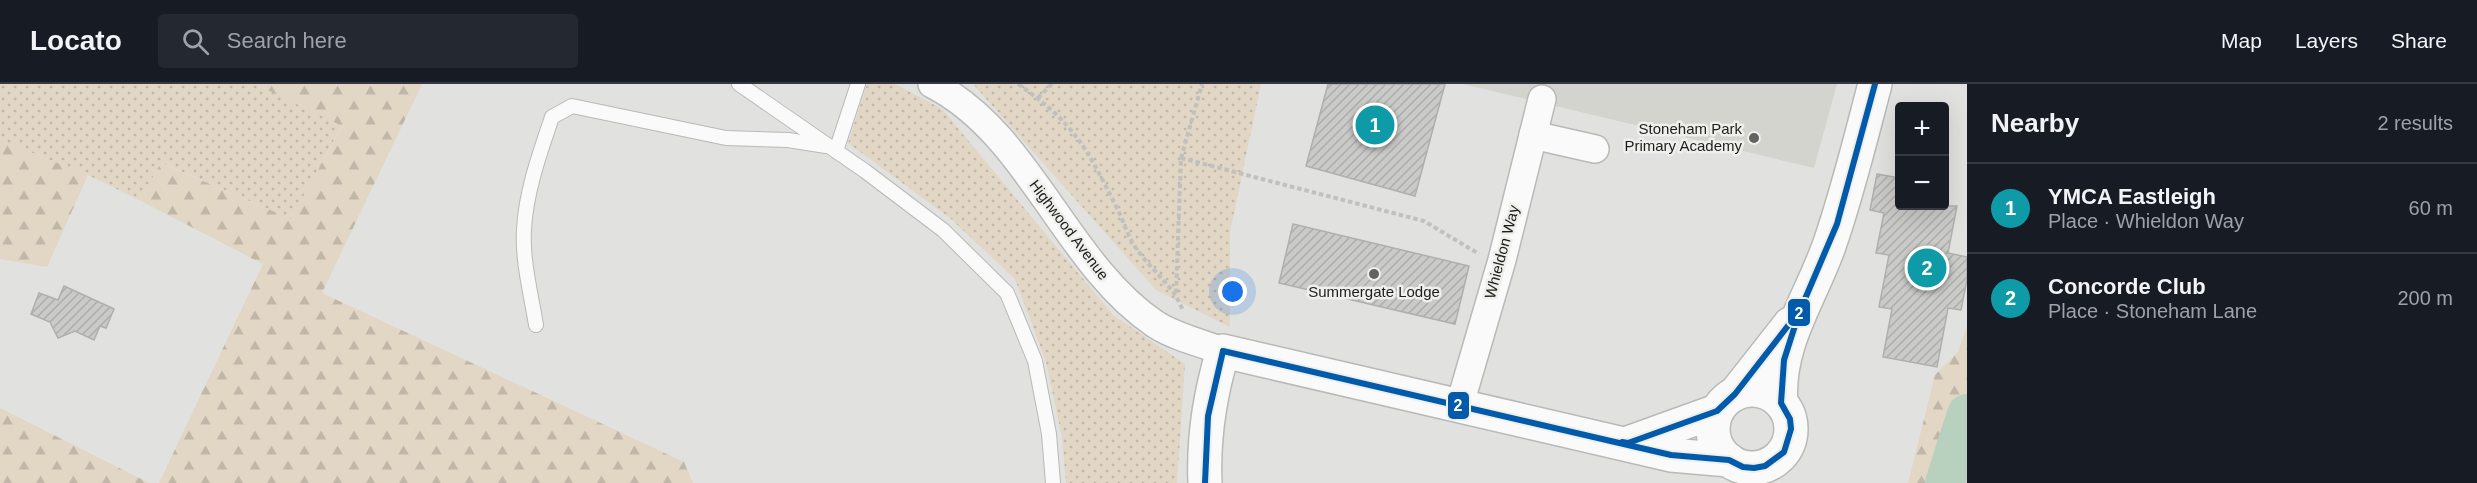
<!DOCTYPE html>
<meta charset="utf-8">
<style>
body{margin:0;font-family:Arial,sans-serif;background:#242831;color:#f1f3f6}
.controls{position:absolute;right:18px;top:18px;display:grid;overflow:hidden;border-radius:6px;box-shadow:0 6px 24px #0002}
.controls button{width:54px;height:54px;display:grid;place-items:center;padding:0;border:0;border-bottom:2px solid #363941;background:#171b24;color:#f1f3f6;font:30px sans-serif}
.you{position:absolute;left:1233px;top:208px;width:21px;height:21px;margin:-15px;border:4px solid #fff;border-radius:50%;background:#1a73e8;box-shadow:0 0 0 9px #1a73e833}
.badge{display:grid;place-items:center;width:39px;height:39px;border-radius:50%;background:#b1b2b2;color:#fff;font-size:20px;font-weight:700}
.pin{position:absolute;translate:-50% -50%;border:3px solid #fff;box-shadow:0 2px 6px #0006}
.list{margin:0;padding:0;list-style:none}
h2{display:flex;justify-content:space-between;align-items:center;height:78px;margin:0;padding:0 24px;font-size:26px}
h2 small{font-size:20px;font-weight:400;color:#9ea1a6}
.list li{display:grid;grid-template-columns:39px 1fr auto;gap:18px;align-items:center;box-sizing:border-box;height:90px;padding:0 24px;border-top:2px solid #363941}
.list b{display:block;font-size:22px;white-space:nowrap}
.list p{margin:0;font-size:20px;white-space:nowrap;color:#9ea1a6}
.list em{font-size:20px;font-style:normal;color:#9ea1a6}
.icon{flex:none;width:33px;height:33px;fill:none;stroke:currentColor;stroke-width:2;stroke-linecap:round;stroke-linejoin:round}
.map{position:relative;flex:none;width:1967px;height:399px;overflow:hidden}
header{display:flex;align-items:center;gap:36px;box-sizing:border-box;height:84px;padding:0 30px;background:#171b24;border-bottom:2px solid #363941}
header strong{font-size:28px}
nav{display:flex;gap:33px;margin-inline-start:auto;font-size:21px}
.search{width:420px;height:54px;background:#242831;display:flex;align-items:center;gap:15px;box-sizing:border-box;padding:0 21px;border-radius:6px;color:#9ea1a6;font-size:22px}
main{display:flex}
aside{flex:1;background:#171b24}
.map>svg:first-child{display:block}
.built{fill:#d3d4ce}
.grass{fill:url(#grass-dots)}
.forest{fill:url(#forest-firs)}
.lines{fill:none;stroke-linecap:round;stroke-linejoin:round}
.river{stroke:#b8d1bf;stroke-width:40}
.building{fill:url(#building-hatch);stroke:#afafae;stroke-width:1.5}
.lane-casing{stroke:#b9b9b7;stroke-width:16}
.street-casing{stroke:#b9b9b7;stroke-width:30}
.secondary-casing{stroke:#b9b9b7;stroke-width:36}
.path{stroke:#c0c0bf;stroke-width:4;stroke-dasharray:4.5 3;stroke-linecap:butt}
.lane{stroke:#fafafa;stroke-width:14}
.street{stroke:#fafafa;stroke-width:27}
.secondary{stroke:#fafafa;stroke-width:33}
.bus-1-casing{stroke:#eff0eb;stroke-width:10}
.bus-1{stroke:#025aaa;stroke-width:6}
.poi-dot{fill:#626260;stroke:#eff0eb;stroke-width:2}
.labels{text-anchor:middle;stroke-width:5;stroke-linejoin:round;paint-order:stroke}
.poi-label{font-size:15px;fill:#1e1e1c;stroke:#eff0eb;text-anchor:end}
.street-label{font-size:15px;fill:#1e1e1c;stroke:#eff0eb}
.line-badge{stroke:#eff0eb;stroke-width:2}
.badge-label{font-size:16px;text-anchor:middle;font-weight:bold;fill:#fff}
</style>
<header>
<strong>Locato</strong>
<div class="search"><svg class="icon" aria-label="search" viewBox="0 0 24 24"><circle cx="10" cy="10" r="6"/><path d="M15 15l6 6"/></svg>Search here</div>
<nav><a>Map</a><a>Layers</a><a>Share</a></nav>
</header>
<main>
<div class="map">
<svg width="1967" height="399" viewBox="0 0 1967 399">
<defs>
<pattern id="grass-dots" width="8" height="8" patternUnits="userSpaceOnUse" patternTransform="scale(1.5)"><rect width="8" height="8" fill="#e2d6c5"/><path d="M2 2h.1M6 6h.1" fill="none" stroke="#c1b7a9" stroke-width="1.8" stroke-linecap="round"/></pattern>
<pattern id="forest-firs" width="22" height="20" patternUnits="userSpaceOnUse" patternTransform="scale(1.5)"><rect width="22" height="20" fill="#e2d6c5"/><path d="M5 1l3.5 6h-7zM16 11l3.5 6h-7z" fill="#c1b7a9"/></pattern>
<pattern id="building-hatch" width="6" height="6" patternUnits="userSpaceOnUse" patternTransform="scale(1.5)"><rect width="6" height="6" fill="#cacac8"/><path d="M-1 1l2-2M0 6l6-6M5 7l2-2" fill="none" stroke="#adadab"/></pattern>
</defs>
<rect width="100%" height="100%" fill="#e1e1df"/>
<!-- built -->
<polygon class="built" points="1463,0 1837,0 1814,84"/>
<!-- grass -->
<g class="grass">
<polygon points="0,0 255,0 342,41 291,135 162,79 139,116 88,91 0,56"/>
<polygon points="867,0 895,0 942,25 1113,231 1185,280 1177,399 1066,399 1062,353 1046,278 1015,195 950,134 848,59"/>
<polygon points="973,0 1261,0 1230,148 1230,243 1156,206"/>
</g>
<!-- forest -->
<g class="forest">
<polygon points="255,0 422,0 322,209 684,378 693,399 159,399 263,180 139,116 161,79 291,135 342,42"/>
<polygon points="0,56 88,91 47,183 0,175"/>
<polygon points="1967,242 1967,399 1908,399 1935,291 1958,268"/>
<polygon points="0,324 149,399 0,399"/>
</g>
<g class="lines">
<!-- river -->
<polyline class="river" points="1945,399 1967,330"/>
</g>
<!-- building -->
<g class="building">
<polygon points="1328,0 1445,0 1415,112 1306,82"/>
<polygon points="1877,90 1899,94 1899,122 1957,122 1948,169 1967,173 1967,196 1961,226 1948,224 1937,283 1883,273 1892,225 1879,223 1889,171 1876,169 1884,129 1870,126"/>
<polygon points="1293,140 1469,182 1455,240 1279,199"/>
<polygon points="64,202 114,225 106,244 100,242 94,256 75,247 58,254 50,238 31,230 39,209 58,216"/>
</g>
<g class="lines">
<defs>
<g id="lane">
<polyline points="739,0 865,87 943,146 1007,209 1035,277 1049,350 1053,399"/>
<polyline points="836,67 858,0"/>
<path d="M536,241C531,210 522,176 524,145C526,107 540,69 552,33L572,22L726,54L788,56L826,62"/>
</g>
<g id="street">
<path d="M932,0C1029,49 1065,179 1155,240C1175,253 1201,259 1223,267"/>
<polyline points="1533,51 1595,65"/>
<polyline points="1460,320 1502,176 1542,15"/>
</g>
<g id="secondary">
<circle cx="1752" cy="345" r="39"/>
<polyline points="1735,310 1790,240"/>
<path d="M1781,319C1776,260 1812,212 1830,159C1848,107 1861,53 1875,0"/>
<polyline points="1628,359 1717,327"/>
<path d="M1205,399C1203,354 1210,310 1223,267L1671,371L1729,376"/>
</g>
</defs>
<!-- lane casing -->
<use href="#lane" class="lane-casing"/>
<!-- street casing -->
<use href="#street" class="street-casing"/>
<!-- secondary casing -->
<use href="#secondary" class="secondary-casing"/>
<!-- path -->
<g class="path">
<path d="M1018,0C1075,40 1086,63 1117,124C1123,136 1127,150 1134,161C1149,185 1174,201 1183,227"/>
<polyline points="1038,14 1052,0"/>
<polyline points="1181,74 1424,137 1479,170"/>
<polyline points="1176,209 1181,74 1202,0"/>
</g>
<!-- lane -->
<use href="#lane" class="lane"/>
<!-- street -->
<use href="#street" class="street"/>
<!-- secondary -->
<use href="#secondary" class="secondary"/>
<defs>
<g id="bus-1">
<polyline points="1223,267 1671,371 1729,376 1743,383 1754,384 1765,382 1784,368 1791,345 1790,335 1781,319 1784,276 1799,229 1837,140 1875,0"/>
<polyline points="1622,358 1628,359 1717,327 1735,310 1794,234"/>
<polyline points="1205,399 1208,332 1223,267"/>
</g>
</defs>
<!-- bus-1 casing -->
<use href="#bus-1" class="bus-1-casing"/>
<!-- bus-1 -->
<use href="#bus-1" class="bus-1"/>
</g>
<!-- markers -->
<g class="poi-dot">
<circle cx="1754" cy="54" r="6"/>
<circle cx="1374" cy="190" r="6"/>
</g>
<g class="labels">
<!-- poi labels -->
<g class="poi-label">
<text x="1742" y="50">Stoneham Park<tspan x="1742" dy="17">Primary Academy</tspan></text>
<text x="1374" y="213" text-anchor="middle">Summergate Lodge</text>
</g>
<!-- street labels -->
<g class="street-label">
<text transform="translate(1069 146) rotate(53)" y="5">Highwood Avenue</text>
<text transform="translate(1502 168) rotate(-75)" y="5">Whieldon Way</text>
</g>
</g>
<g class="line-badge">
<rect x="1787" y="214" width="24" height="29" rx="6" fill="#025aaa"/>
<rect x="1447" y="307" width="23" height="29" rx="6" fill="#025aaa"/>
</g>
<g class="badge-label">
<text x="1799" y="235">2</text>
<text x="1458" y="327">2</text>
</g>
</svg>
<div class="controls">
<button>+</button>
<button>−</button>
</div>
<div class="you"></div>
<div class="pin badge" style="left:1375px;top:41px;background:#0f9aa8">1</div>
<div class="pin badge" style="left:1927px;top:184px;background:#0f9aa8">2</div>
</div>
<aside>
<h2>Nearby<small>2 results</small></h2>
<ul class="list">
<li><span class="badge" style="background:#0f9aa8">1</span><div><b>YMCA Eastleigh</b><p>Place · Whieldon Way</p></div><em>60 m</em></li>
<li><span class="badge" style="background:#0f9aa8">2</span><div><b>Concorde Club</b><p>Place · Stoneham Lane</p></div><em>200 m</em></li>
</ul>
</aside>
</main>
